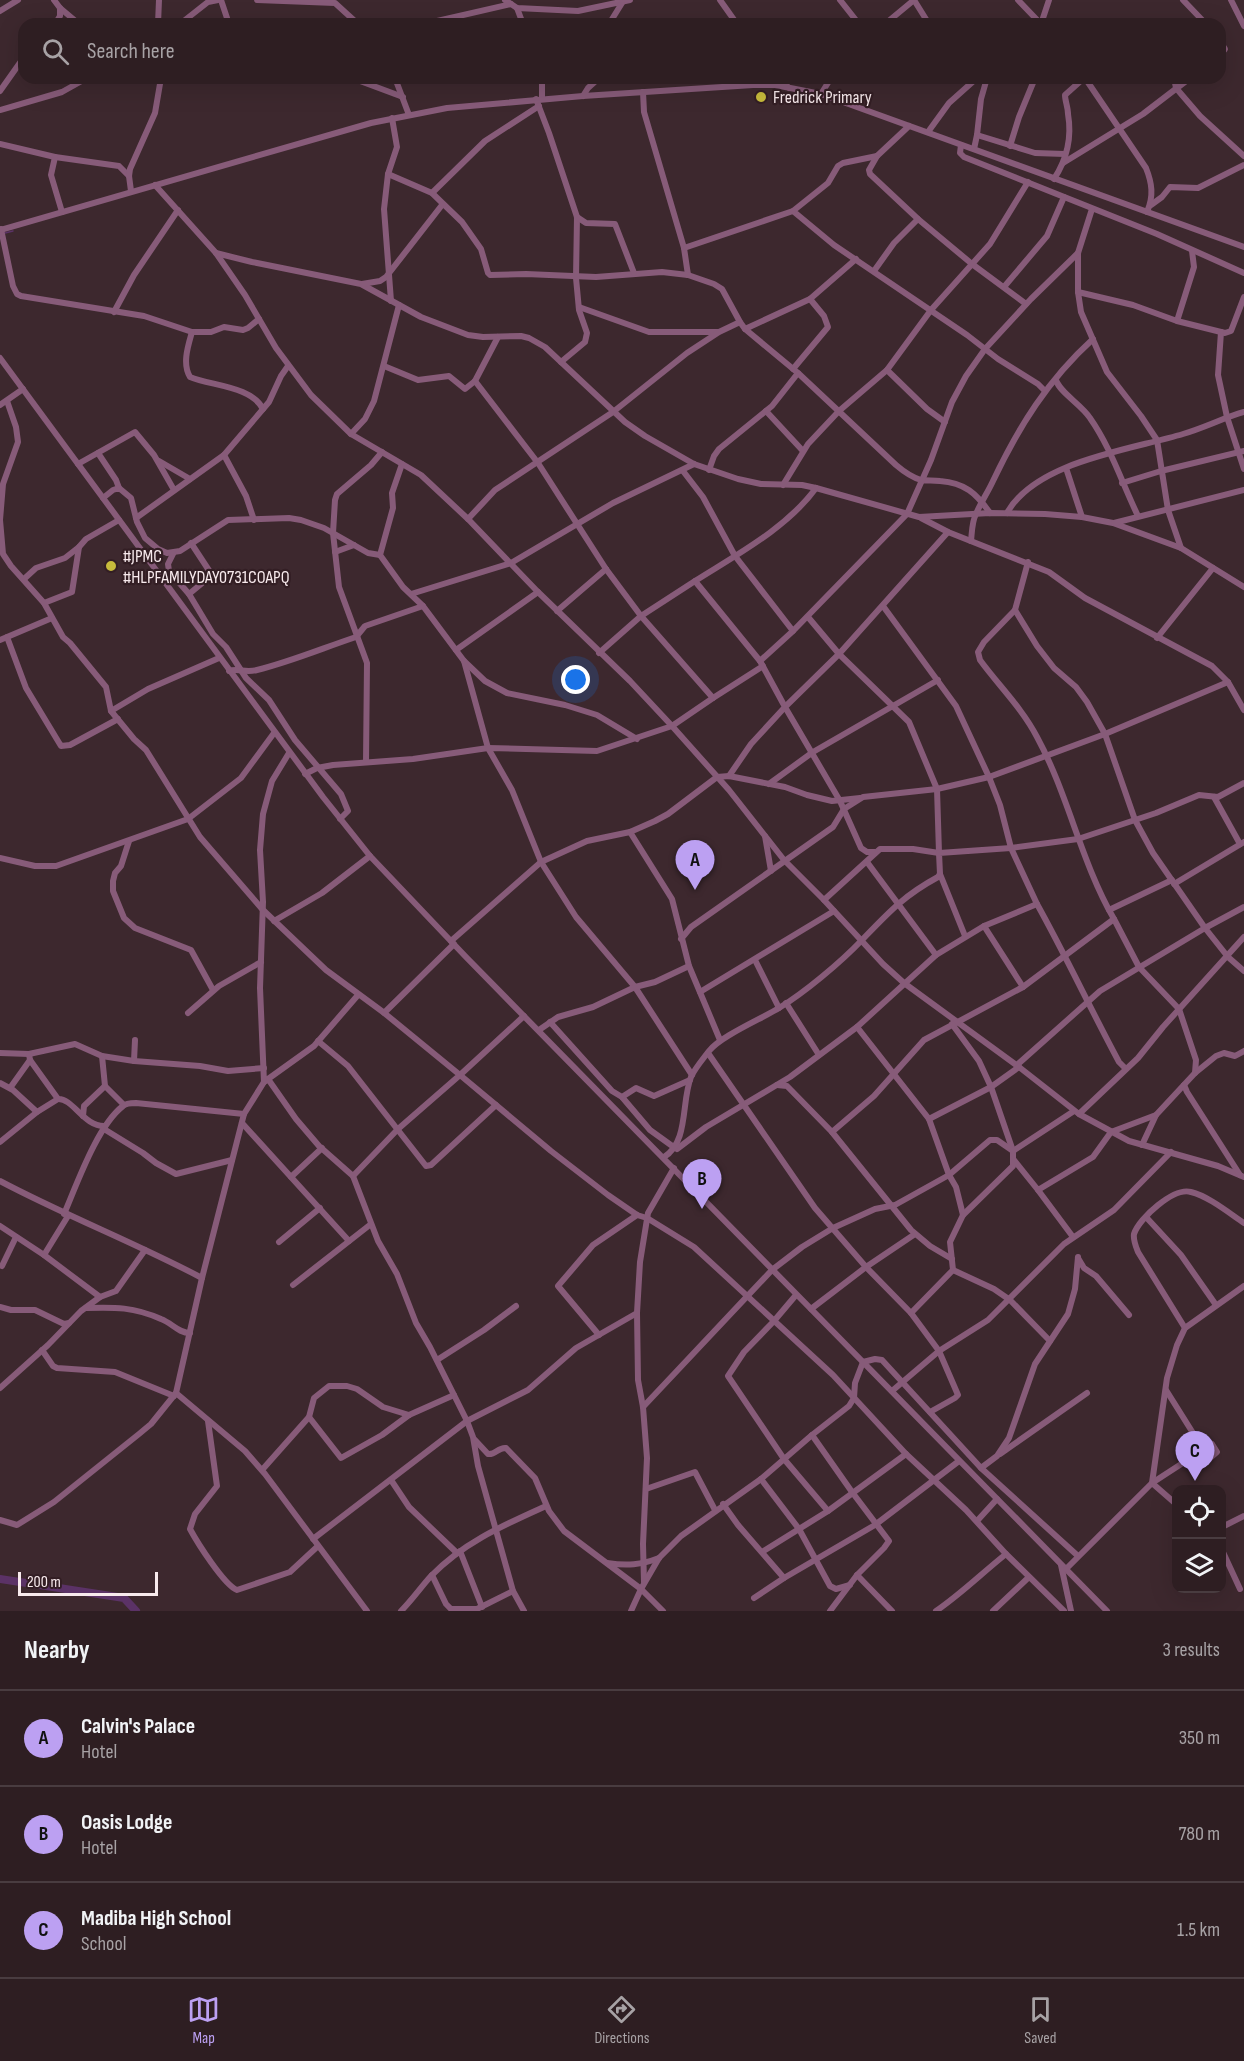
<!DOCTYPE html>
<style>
body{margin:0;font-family:"Sofia Sans Condensed",sans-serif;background:#36272a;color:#f1f3f6}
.controls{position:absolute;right:18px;bottom:18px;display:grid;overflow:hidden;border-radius:12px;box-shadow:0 6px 24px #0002}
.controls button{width:54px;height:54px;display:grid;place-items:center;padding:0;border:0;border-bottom:2px solid #493c40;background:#2e1e22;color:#f1f3f6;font:30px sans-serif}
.scale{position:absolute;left:18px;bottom:15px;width:140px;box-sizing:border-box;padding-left:6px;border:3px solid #f8eaed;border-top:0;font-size:16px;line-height:21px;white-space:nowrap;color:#f8eaed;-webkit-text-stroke:4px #331e24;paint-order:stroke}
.you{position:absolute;left:576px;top:680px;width:21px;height:21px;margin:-15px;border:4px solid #fff;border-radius:50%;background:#1a73e8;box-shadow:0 0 0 9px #1a73e833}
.badge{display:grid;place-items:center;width:39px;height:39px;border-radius:50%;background:#bca0f2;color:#111;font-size:20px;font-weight:700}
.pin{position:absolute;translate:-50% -50px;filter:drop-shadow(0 2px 3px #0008)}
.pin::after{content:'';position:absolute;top:32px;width:21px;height:18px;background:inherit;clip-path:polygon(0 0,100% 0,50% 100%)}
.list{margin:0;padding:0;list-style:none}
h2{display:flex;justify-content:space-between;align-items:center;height:78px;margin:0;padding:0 24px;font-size:26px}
h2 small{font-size:20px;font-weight:400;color:#a7a2a5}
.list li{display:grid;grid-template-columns:39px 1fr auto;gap:18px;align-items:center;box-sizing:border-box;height:96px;padding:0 24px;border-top:2px solid #493c40}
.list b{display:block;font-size:22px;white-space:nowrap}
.list p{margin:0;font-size:20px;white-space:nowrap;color:#a7a2a5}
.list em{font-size:20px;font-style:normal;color:#a7a2a5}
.icon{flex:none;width:33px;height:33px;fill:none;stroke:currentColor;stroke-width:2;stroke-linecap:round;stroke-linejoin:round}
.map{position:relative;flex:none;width:1244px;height:1611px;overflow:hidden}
.search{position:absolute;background:#2e1e22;box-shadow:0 6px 24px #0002;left:18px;right:18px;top:18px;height:66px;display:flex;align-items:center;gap:15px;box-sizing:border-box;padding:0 21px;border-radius:18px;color:#a7a2a5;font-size:22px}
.sheet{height:366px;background:#2e1e22}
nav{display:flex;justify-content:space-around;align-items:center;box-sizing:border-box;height:84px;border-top:2px solid #493c40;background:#2e1e22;font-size:16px;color:#a7a2a5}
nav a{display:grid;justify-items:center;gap:3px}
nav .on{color:#bca0f2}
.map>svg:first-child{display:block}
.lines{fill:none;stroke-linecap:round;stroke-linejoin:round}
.stream{stroke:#5b3266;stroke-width:1.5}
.river{stroke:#5b3266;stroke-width:8}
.minor{stroke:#875b79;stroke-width:6}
.poi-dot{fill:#c7bb3c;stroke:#331e24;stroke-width:2}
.labels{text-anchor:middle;stroke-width:4.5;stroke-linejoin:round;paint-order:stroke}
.poi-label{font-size:18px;fill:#f8eaed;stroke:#331e24;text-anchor:start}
</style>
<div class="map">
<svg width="1244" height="1611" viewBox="0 0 1244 1611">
<rect width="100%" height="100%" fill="#3d282e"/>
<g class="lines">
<!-- stream -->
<polyline class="stream" points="5,233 13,231"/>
<!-- river -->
<polyline class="river" points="0,1579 124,1598 136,1611"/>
<!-- minor -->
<g class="minor">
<polyline points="54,0 60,8 79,24"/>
<polyline points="221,0 229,24"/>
<polyline points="257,0 335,3 358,24"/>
<polyline points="505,0 517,8 578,11 630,0"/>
<polyline points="720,0 737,24"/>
<polyline points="840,0 859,24"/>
<polyline points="914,0 929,24"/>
<polyline points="1018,0 1041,24"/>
<polyline points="1183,0 1206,24"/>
<polyline points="1231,0 1244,26"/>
<polyline points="517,8 523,24"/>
<polyline points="0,11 18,0"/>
<polyline points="55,24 60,16 60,8"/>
<polyline points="158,24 159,0"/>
<polyline points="180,24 208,2 218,0"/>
<polyline points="424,24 511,4"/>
<polyline points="609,24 622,3"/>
<polyline points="885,24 914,0"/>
<polyline points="1041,24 1049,0"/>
<polyline points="1220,41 1225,49 1220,55"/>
<polyline points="352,78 403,97"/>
<polyline points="395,78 409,115"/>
<polyline points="779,78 789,88"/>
<path d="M1085,78L1146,168C1152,183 1154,196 1147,212"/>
<polyline points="1174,78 1176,88 1200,116 1244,156"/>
<polyline points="0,91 24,57"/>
<polyline points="643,92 644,112 684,248 688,275"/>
<polyline points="821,94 831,78"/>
<polyline points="583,96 588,88 599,78"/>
<polyline points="536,99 549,133 577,217 576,278 579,310 587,333 585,342 561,362"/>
<polyline points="542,99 542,78"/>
<polyline points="0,110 62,92 87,78"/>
<polyline points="909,126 877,156 869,170 870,174 918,219 972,264 1026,304"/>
<polyline points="928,132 949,103 977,78"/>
<polyline points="977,135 1035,153 1065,154"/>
<polyline points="0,144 55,157 119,166 129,176"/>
<polyline points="961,145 960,153 964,157 1157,234 1244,273"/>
<polyline points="1010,146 1019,117 1035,78"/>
<polyline points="974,149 977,135 981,99 987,78"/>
<polyline points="877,156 843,163 838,166 828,183 793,211 834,245 967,335 998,359 1038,384 1045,391"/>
<polyline points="55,157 51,175 62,212"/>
<polyline points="1063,163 1143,114 1190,78"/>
<path d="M388,174L432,193L462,222L481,249L488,273L490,275L526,274L596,277L662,272L688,275L714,284L722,289L740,322L745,329L798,373L896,465C903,471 911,477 921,480C927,481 934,480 940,481C965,483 976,493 990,513"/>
<path d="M1054,179C1067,159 1072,137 1068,114C1068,107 1065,101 1065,95L1084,78"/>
<polyline points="155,185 216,253 245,295 276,348 311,395 351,434 421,475 468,519 538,592 630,681 672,726 729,790 784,860 824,900 883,964 904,983 1019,1067 1079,1114 1129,1141 1218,1166 1244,1177"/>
<polyline points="131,191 129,176 130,169 155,113 161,78"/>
<polyline points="432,193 485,141 539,106"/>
<polyline points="1151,205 1162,197 1170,187 1198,188 1244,165"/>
<polyline points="1092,209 1078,253 1078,292 1081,312 1107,372 1141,416 1157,440 1168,510 1181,548"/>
<polyline points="577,217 586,223 615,224 634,273"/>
<polyline points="1,229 13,286 17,294 21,296 144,316 192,332 211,332 224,327 243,330 248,328 259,319"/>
<polyline points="0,230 371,123 447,108 583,96 753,85 775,85 821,94 1244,247"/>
<polyline points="684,248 793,211"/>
<polyline points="216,253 252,262 361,284 421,317 468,335 483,337 521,336 529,338 545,347 625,422 645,436 694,464 738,479 761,484 802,485 816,488 919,517 990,513 1045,514 1082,517 1113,523 1181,548 1244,587"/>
<polyline points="874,271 894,243 918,219"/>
<polyline points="362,284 380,281 386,277 442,205"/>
<polyline points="1004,287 1047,236 1064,197"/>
<polyline points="1078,292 1133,305 1177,321 1225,333 1231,331 1244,297"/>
<polyline points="391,301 384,209 388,174 397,147 392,118"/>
<polyline points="579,307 649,332 718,332"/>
<polyline points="114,312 134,275 178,210"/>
<polyline points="1177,321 1194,267 1192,251"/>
<polyline points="745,329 810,299 856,259"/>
<path d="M192,332C188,346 182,364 190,377C212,386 251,386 263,409"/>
<polyline points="1221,332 1218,375 1227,417 1244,469"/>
<polyline points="0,358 323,797 370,856 466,957 1107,1611"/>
<polyline points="384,366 418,380 449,376 465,389 475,381 498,337"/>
<polyline points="793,369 828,327 824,316 810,299"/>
<polyline points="887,370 927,409 945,422"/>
<path d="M1056,380C1060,393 1081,404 1090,418C1111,448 1122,483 1138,516"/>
<polyline points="7,401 16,427 18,442 3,484 0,520 3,554 11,566 44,603 63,637 70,643 106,687 111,711 134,739 146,750 200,837 263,910 326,970 383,1012 460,1075 398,1129 353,1176"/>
<polyline points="0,405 23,389"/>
<polyline points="766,411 803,451"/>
<polyline points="351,434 365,419 374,401 399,305"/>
<polyline points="98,453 116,480 119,488"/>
<polyline points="224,455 246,496 254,520"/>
<polyline points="159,461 190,479"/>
<polyline points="78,464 135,432 154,455 174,490"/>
<polyline points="402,464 392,493 393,508 380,555 403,587 423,606 464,661 485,681 507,693 565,705 597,715 637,739"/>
<polyline points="1066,468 1082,517"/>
<polyline points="709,470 714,456 719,449 772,406 798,373"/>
<polyline points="683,471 703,497 735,556 793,631 907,514 931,460 952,402 966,376 985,349 1031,299 1078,253"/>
<polyline points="1122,483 1161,471 1244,451"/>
<polyline points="783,485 808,444 839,411 887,370 931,310 990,244 1028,182"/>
<polyline points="103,498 113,490 119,488 131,498 137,522 145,538 158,549 167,553 180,551 228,520 289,518 301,520 324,528 368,553 380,555"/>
<path d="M1007,513C1036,461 1130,450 1183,434C1204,428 1223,418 1244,412"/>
<polyline points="136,518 224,455 269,402 281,376 288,366"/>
<polyline points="921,518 948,532 1049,572 1085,598 1212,666 1228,682 1244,710"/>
<polyline points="468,519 495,490 613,412 687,353 719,332 740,322"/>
<polyline points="1114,523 1244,490"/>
<path d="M971,541C972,532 972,521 976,514C981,502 988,492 993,481C1019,426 1048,380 1093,339"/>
<polyline points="335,552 354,545"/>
<polyline points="173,554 168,564 169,571 189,594 213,634 226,647 246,678 269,700 295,740 341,794 348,811 340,819"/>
<polyline points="24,579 36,568 65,558 79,547"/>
<polyline points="189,594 212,575 191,543"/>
<polyline points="411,594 511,563 613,503 694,464"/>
<polyline points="44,603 72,592 79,547 86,539 119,520"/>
<polyline points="1015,610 1037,646 1054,668 1076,687 1087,702 1105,734 1135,820 1153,853 1205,928 1100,991 1017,1065"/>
<polyline points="557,611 606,569"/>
<polyline points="808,617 839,654 909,722 937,789 939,853 913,849 880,849 824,900"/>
<path d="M793,631L760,661L695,581C736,555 787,528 816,488"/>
<polyline points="7,637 26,688 61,746 70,745 118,719"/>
<polyline points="1157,638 1213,568"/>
<polyline points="0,640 52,618"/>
<polyline points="456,650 538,592"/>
<polyline points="599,653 641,616 695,581"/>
<polyline points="464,661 488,748 512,790 541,862 576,917 635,987 692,1075"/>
<path d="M229,671C238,668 245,673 257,670C290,662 323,648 356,637L365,626L423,606"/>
<polyline points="713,698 763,666"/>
<polyline points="111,711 148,689 219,658"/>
<polyline points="366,762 367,663 339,587 333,533 335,500 337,494 371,465 382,452"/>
<polyline points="305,774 317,768 333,765 413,759 488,748 597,751 672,726 713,698 641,616 606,569 538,463 475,381"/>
<polyline points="729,776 751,744 785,707 760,661"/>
<polyline points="769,784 813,752 938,680"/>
<polyline points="1214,797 1240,844"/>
<polyline points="630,832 672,899 689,966 720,1040"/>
<polyline points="765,836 771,871"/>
<polyline points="129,841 121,866 115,873 113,881 113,891 124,918 135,928 191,950 213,990"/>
<polyline points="875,852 867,852 861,848 840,801 785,707 839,654 948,532"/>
<polyline points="0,858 35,866 56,866 188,819 241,778 274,733"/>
<polyline points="940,874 965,936"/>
<polyline points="1174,884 1244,842"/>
<path d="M1037,904C1066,956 1091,1010 1119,1062L1126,1069"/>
<polyline points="1244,907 1205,928 1228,957 1244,971"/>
<polyline points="1109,910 1172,880"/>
<polyline points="1114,919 1139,967 1179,1009 1196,1060 1195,1073"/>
<polyline points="274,921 322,893 370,856"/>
<polyline points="984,926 1023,987"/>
<polyline points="681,939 691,927 833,827 844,809 863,797 937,789 989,777 956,706 883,606"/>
<polyline points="451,941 541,862 587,841 630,832 655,821 668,814 717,777 729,776 785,787 807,795 832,801 860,798"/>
<polyline points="936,955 984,926 1037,904 1011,848 1078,839 1156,813 1199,795 1218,797 1244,783"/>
<polyline points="755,960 779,1008"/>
<polyline points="700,992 834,911"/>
<polyline points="786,1003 819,1055"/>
<polyline points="188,1013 219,986 261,962"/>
<polyline points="384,1013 454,944"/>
<polyline points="524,1016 460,1075 551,1151 608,1195 637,1215 647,1218 694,1247 833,1375 906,1454 966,1510 1006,1554 1064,1611"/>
<polyline points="550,1022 612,1091 622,1097 650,1130 675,1148"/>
<polyline points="857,1027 929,1119 949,1175 956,1187 963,1215"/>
<polyline points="539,1030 558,1017 593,1007 635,987 655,982 689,966"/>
<polyline points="318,1041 348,1066 426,1166 431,1165 496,1105"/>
<polyline points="0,1053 29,1054 75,1044 102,1056 134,1061 200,1066 228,1071 264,1068"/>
<polyline points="708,1053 815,1208 866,1267 911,1313 939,1351 958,1395 955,1398 930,1412"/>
<path d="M29,1054L30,1060L58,1099C73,1098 84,1127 105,1126"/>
<polyline points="102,1056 105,1086 124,1105"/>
<polyline points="134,1061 135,1040"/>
<polyline points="268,1079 314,1046 358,995"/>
<polyline points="264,1082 268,1079 296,1119 319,1146 353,1176 378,1241 397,1274 416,1323 430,1347 467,1421 473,1437 478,1466 513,1591 524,1611"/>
<polyline points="0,1083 13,1090 37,1112"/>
<polyline points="777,1085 787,1086 832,1132 911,1230 930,1246 952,1259"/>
<polyline points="1184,1085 1187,1092 1240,1175"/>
<polyline points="10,1088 30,1060"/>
<polyline points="622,1097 636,1088 654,1096 690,1080"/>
<polyline points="1079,1114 1138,1058 1163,1027 1244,937"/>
<polyline points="83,1116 84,1106 105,1086"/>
<polyline points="929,1119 991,1087 1019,1067"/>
<polyline points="242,1123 349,1241"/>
<polyline points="104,1129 143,1153 156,1163 176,1174 232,1160"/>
<path d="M832,1132L874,1096L924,1040L1023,987L1114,919C1081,862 1068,794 1037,737C1022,708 999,686 980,660L978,652L984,642L1015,610L1028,562"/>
<polyline points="0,1142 37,1112 58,1099"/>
<polyline points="1142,1145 1156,1115"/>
<polyline points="677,1149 706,1127 790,1077 857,1027 936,955 867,862"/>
<path d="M664,1157C689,1142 681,1102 691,1077C695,1068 703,1059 709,1051C721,1036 761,1019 779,1008C804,993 841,962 861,941C888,913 903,896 938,877L940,874L939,853L1011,848L1000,805L989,777L1105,734L1228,682"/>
<polyline points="1014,1160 1038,1190 1093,1157 1111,1132 1156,1115 1195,1073 1216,1056 1224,1053 1235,1056 1244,1051"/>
<polyline points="291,1177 322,1148"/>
<path d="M0,1181C66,1216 136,1243 202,1278"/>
<polyline points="1038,1190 1073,1237"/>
<path d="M64,1214C77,1184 97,1126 123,1106C126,1103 131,1103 136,1103L244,1114"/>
<polyline points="1146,1217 1181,1255 1216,1305"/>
<polyline points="0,1226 44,1255 100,1297"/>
<polyline points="279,1242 320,1208"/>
<polyline points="44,1255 68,1216"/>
<polyline points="1078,1258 1084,1268 1096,1276 1129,1315"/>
<polyline points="2,1266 16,1237"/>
<polyline points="953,1270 994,1289 1010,1300 1050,1341"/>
<polyline points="293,1285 371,1224"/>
<polyline points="796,1295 774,1321 744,1352 728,1376 784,1459 828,1511"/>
<polyline points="0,1307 11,1310 35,1310 64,1324 69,1323"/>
<path d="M86,1308C115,1307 134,1307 161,1319C172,1323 178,1333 190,1333"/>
<polyline points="811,1309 866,1267 915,1234"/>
<polyline points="637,1313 638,1380 643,1407 647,1458 643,1544 644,1582"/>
<polyline points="911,1313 953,1270 950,1242 963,1215 1013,1166 1013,1151 991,1087 979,1061 952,1024"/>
<path d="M1185,1328L1138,1252C1136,1247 1133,1240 1134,1234C1139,1218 1174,1187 1191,1192C1208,1196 1229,1213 1244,1223"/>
<polyline points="599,1335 558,1286 593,1245 637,1215"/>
<polyline points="42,1350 53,1366 57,1368 115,1372 174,1396"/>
<polyline points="437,1360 484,1330 516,1306"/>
<polyline points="0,1388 48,1345 81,1311 100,1297 116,1291 145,1250"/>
<polyline points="1166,1390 1203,1449"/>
<polyline points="892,1391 939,1351 988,1320 1064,1244 1114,1210 1171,1152"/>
<polyline points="176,1393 245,1451 265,1474 367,1611"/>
<polyline points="643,1407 772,1270 802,1247 833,1228 875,1209 895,1205 949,1175 990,1140 997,1140 1013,1151 1074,1111"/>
<polyline points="309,1417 341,1458 382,1435 409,1415 454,1395"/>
<path d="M208,1421L217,1486L195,1514L190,1529C197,1542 224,1585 237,1590L290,1572L318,1546"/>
<polyline points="812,1435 852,1492 889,1541 884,1548 857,1575 830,1611"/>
<path d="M475,1440L488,1454C496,1455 498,1447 506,1448L535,1478L549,1511L564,1531L641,1589L663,1611"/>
<polyline points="1000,1454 1087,1393"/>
<polyline points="981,1468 1078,1556"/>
<polyline points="262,1470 309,1417 314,1398 329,1386 347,1386 357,1389 383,1407 409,1415"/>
<polyline points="761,1479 799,1529 830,1586 836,1589 850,1585"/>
<polyline points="391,1480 409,1507 457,1553"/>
<polyline points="646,1489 695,1472 715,1510"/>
<polyline points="723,1504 738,1525 784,1578 754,1598"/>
<polyline points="1176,1504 1152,1483 1167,1378 1177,1345 1185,1328 1244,1286"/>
<polyline points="0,1520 17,1525 54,1502 139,1434 151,1424 176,1393 202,1278 244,1114 264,1082 260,988 263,902 260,850 263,814 272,781 289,753"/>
<polyline points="977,1521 997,1499"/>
<polyline points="1222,1527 1244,1516"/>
<polyline points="313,1539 467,1421 528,1390 576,1348 637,1313 640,1262 648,1213 674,1168"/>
<polyline points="1222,1550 1240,1589"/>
<polyline points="460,1551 482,1607"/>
<polyline points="762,1552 828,1511 906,1454"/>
<path d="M607,1563C627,1566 641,1565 659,1558"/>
<polyline points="1061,1565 1071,1611"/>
<polyline points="1066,1569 1152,1483 1212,1444 1217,1452 1201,1466"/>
<polyline points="432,1575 446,1604 451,1609 477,1609 513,1591"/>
<polyline points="857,1575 892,1611"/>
<polyline points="784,1578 875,1525 959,1461"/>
<path d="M401,1611C412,1600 421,1587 431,1576C464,1542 504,1525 546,1506"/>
<polyline points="631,1611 641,1589 659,1558 681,1536 761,1479 812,1435 849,1406 854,1398 855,1383 863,1362 875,1359 882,1360 981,1468 997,1456 1009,1438 1035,1364 1068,1314 1075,1289 1078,1257"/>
<path d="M936,1611C961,1594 982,1573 1006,1554"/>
<polyline points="993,1611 1029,1577"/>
</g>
</g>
<!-- markers -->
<g class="poi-dot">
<circle cx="761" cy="97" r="6"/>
<circle cx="111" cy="566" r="6"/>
</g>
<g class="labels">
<!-- poi labels -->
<g class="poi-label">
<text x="773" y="103">Fredrick Primary</text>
<text x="123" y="562">#JPMC<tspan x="123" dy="21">#HLPFAMILYDAY0731COAPQ</tspan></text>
</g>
</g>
</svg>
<div class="controls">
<button><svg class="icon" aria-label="locate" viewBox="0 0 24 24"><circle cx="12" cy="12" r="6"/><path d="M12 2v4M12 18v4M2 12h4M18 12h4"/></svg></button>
<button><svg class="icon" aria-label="layers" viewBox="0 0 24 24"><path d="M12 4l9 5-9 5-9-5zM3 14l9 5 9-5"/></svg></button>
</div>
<div class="scale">200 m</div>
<div class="you"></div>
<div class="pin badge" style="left:695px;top:890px">A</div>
<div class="pin badge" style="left:702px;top:1209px">B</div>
<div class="pin badge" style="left:1195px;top:1481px">C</div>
<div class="search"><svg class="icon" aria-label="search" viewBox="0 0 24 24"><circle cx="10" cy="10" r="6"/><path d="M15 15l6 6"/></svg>Search here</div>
</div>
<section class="sheet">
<h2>Nearby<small>3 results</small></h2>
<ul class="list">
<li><span class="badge">A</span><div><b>Calvin's Palace</b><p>Hotel</p></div><em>350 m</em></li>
<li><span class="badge">B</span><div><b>Oasis Lodge</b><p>Hotel</p></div><em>780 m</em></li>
<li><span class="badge">C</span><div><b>Madiba High School</b><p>School</p></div><em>1.5 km</em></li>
</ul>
</section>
<nav>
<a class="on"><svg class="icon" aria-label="map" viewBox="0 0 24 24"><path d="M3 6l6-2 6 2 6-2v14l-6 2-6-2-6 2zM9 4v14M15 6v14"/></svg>Map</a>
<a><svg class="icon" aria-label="directions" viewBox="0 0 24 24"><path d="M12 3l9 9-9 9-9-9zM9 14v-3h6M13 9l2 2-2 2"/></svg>Directions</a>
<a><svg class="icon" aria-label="saved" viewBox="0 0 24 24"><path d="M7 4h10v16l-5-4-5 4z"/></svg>Saved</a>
</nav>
